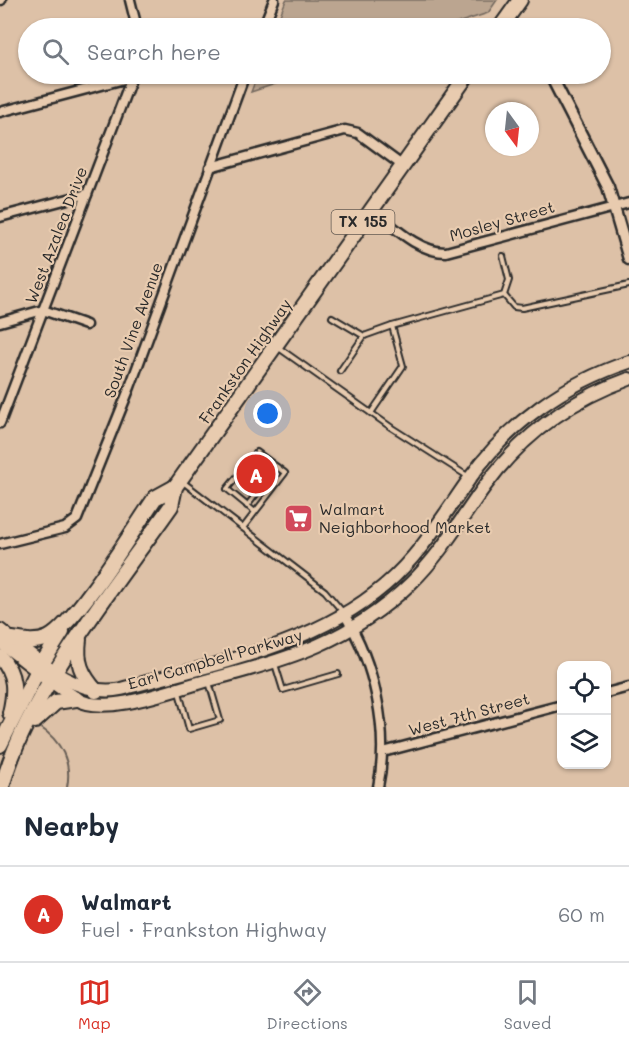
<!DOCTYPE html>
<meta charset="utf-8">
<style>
body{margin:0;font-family:Mali,sans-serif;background:#f6f6f7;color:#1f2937}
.controls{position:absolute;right:18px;bottom:18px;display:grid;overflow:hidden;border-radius:12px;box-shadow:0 2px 4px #0004}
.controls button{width:54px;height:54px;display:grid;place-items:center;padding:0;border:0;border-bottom:2px solid #e0e1e3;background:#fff;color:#1f2937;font:30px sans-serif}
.compass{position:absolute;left:485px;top:102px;width:54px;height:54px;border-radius:50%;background:#fff;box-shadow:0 2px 4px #0004;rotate:165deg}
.you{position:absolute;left:268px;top:414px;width:21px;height:21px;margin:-15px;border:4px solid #fff;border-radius:50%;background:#1a73e8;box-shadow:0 0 0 9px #1a73e833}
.badge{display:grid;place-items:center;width:39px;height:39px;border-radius:50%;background:#d93025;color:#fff;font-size:20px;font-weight:700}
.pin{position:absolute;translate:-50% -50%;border:3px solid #fff;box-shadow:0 2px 6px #0006}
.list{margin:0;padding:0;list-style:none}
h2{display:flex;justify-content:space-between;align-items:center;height:78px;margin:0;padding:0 24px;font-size:26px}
h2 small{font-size:20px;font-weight:400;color:#747a83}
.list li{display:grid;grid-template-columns:39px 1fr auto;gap:18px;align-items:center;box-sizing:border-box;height:96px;padding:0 24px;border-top:2px solid #e0e1e3}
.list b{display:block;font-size:22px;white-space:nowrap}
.list p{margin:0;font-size:20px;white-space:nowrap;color:#747a83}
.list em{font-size:20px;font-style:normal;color:#747a83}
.icon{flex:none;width:33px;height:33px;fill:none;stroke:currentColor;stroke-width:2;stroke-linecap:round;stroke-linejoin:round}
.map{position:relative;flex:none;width:629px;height:787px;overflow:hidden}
.search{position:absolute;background:#fff;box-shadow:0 2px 4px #0004;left:18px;right:18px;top:18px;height:66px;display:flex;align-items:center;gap:15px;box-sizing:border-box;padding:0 21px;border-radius:33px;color:#747a83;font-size:22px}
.sheet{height:174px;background:#fff}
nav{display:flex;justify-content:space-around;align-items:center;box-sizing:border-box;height:84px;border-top:2px solid #e0e1e3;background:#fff;font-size:16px;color:#747a83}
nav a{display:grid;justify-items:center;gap:3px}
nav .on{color:#d93025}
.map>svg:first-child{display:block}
.green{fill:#bba590;stroke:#73685e;stroke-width:1.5}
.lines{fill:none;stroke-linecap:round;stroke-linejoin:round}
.stream{stroke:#685f56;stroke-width:2}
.service-casing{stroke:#2b2b2b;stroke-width:8}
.minor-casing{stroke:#2b2b2b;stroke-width:13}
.tertiary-casing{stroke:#2b2b2b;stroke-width:15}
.secondary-casing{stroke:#2b2b2b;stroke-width:16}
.primary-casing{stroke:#2b2b2b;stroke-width:18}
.service{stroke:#e8cbaf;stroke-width:4}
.minor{stroke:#e8cbaf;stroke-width:8}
.tertiary{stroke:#e8cbaf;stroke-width:10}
.secondary{stroke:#e8cbaf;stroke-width:12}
.primary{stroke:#e8cbaf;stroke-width:14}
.labels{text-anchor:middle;stroke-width:4.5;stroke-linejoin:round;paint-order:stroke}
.shield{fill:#e8cbaf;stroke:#645b53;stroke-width:1.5}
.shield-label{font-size:15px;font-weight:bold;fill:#2b2b2b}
.street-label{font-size:16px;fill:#2b2b2b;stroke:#e8cbaf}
.poi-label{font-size:16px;fill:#2b2b2b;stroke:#e8cbaf;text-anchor:start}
</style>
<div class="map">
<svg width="629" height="787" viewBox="0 0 629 787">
<rect width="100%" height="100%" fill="#ddc1a7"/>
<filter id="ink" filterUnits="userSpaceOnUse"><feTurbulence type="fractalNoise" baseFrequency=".0167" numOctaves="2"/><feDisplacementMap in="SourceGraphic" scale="12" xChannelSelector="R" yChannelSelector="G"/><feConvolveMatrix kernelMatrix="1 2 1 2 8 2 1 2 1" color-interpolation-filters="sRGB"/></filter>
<g filter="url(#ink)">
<!-- green -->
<g class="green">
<polygon points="286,0 497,0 488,13 442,28 275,28"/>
<polygon points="258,74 305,74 251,92"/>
</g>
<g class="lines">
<!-- stream -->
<path class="stream" d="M40,727C61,741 72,762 67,787"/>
<defs>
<g id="service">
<polyline points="504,295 514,307 522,308 629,285"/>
<polyline points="332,317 364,336 392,326 403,366 371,413"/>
<polyline points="392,326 504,295 509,280 503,256"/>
<polyline points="279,348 392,428 469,477"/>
<polyline points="340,371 364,336"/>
<polyline points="237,477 243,481"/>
<polyline points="183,482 325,591 342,611"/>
<polyline points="247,506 277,467"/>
<polyline points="243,528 285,473 257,452 227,489 255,512"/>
<polyline points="275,664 283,690 338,674"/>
<polyline points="179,692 189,729 220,720 209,682"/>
</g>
<g id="minor">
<polyline points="0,0 1,0"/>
<polyline points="130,0 137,28"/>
<polyline points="263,28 274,0"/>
<polyline points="0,112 132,77"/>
<polyline points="210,167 345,130 358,133 403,166"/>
<path d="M372,210C393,226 418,252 446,252L629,203"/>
<polyline points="0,217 87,194"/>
<polyline points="0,322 43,310 86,325"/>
<polyline points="0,423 133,74"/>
<polyline points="0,544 65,528 77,519 130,387 245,74"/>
<path d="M344,614C374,662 390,731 378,787"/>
<polyline points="606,693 629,687"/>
<polyline points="383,752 562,705"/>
</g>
<polyline id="tertiary" points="550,74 608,187 629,259"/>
<g id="secondary">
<path d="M0,630C33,656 75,699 121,689C211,664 312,648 385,585C421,554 443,516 470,478C509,423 565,383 629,362"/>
<path d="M0,642C25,660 50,682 77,699C105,717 178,688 209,680C288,660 351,641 411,583C441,554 461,519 485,486C522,435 570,400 629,379"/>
</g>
<g id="primary">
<polyline points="500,28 520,0"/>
<path d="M12,639C24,641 37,643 48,638C75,625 135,527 155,498L175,487"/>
<path d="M79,639C76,662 81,674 96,691"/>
<path d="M0,657C16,674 15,692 10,713"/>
<polyline points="35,721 56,702 76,699"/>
<polyline points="0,745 38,670 62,632"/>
<path d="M2,787C27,693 115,586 171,506L175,487L468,74"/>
</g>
</defs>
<!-- service casing -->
<use href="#service" class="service-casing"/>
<!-- minor casing -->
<use href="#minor" class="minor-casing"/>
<!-- tertiary casing -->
<use href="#tertiary" class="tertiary-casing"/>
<!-- secondary casing -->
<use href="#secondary" class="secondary-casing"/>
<!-- primary casing -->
<use href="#primary" class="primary-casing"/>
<!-- service -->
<use href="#service" class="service"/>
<!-- minor -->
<use href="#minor" class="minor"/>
<!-- tertiary -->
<use href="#tertiary" class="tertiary"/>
<!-- secondary -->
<use href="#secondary" class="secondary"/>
<!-- primary -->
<use href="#primary" class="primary"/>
</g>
</g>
<!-- icons -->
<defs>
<symbol id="supermarket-square" viewBox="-11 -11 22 22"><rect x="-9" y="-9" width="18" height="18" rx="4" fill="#d1495b" stroke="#e8cbaf"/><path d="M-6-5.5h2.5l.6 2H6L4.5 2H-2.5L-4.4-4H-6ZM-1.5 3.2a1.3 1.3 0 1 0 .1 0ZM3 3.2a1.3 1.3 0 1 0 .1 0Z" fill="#fff"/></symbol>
</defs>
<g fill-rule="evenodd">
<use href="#supermarket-square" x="282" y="502" width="33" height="33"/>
</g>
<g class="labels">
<!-- shield labels -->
<rect class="shield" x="331.5" y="210" width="63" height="24" rx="4.5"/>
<g class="shield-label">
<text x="363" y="227">TX 155</text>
</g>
<!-- street labels -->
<g class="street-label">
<text transform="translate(502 221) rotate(-16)" y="6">Mosley Street</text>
<text transform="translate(56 235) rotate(-69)" y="6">West Azalea Drive</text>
<text transform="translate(133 330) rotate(-70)" y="6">South Vine Avenue</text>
<text transform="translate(245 361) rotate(-55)" y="6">Frankston Highway</text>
<text transform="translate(215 659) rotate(-16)" y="6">Earl Campbell Parkway</text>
<text transform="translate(469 714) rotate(-15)" y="6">West 7th Street</text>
</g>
<!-- poi labels -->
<g class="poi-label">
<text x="319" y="515">Walmart<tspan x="319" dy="18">Neighborhood Market</tspan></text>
</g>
</g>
</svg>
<div class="controls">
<button><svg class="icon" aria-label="locate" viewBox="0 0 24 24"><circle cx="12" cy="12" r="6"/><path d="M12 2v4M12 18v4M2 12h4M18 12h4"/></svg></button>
<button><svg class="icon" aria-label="layers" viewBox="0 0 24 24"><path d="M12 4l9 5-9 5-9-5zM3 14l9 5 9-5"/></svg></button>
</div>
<svg class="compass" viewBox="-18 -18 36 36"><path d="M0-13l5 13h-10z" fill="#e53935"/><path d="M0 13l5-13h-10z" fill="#747a83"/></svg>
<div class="you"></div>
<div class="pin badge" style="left:256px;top:474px">A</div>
<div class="search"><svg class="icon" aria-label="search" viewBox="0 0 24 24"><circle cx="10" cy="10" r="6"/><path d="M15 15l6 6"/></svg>Search here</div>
</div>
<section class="sheet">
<h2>Nearby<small></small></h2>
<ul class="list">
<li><span class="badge">A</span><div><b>Walmart</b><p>Fuel · Frankston Highway</p></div><em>60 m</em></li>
</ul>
</section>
<nav>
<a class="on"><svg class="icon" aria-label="map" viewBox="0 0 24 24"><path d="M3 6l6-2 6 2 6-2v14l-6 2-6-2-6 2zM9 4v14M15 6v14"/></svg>Map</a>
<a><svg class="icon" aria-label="directions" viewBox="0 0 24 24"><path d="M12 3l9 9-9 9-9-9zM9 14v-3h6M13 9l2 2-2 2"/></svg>Directions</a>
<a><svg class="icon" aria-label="saved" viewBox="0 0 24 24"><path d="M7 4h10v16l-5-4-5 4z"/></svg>Saved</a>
</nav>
